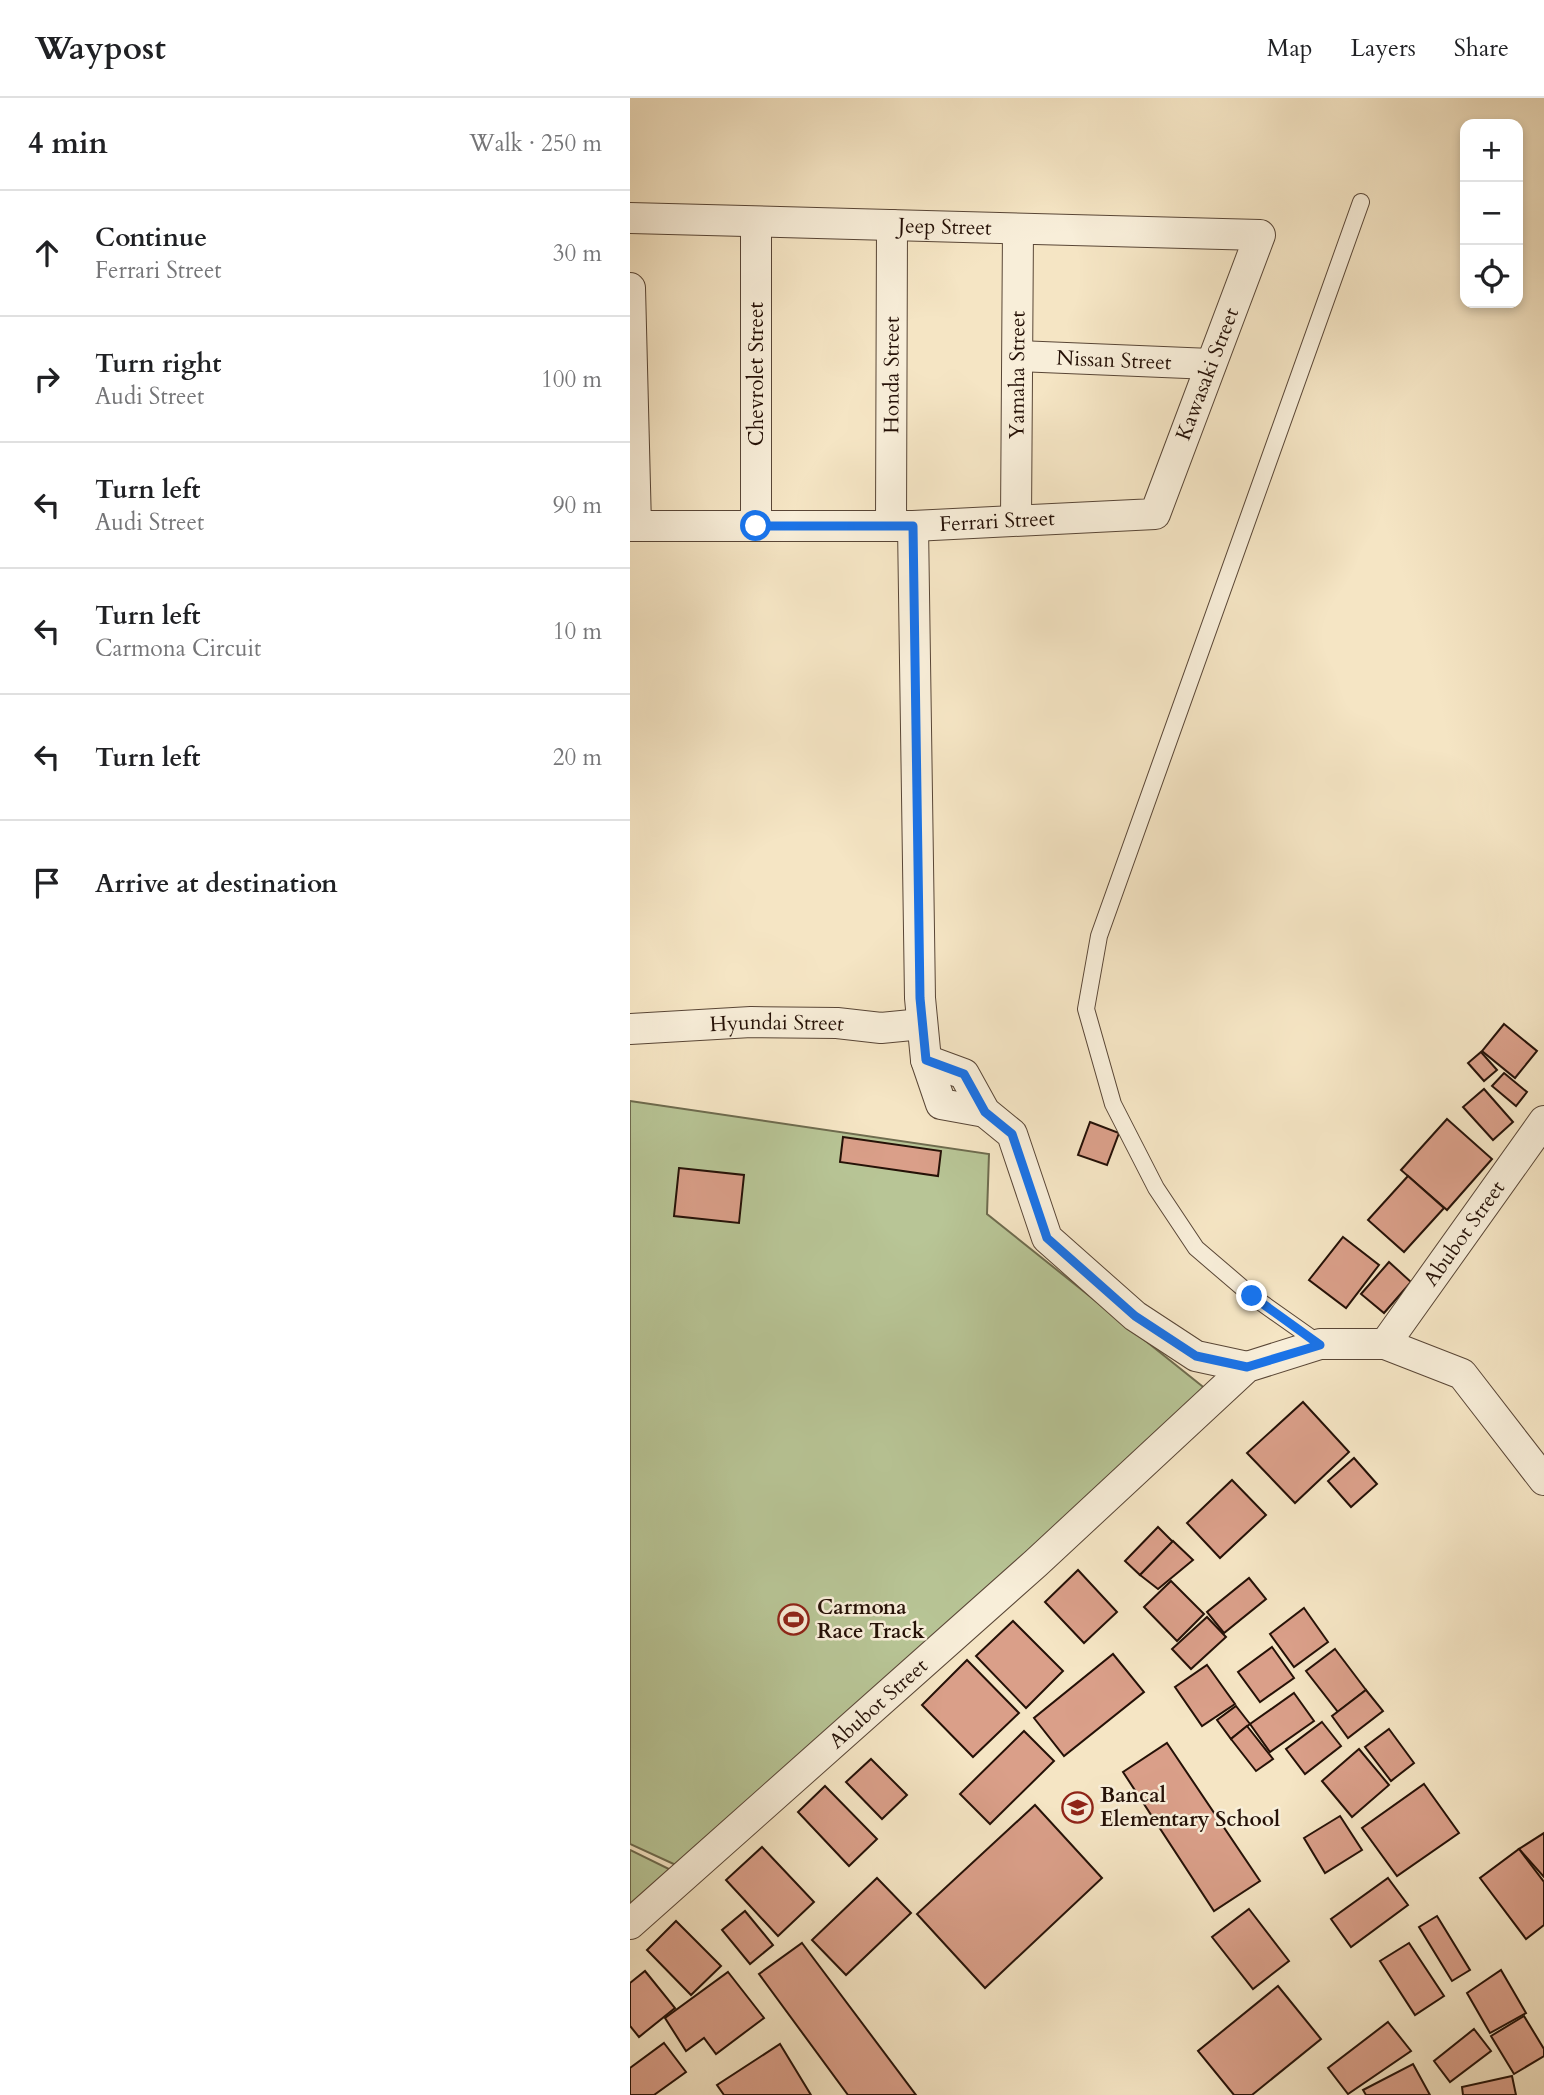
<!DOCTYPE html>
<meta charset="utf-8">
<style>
body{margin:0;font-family:Cardo,serif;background:#f6f6f6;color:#202124}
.controls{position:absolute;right:21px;top:21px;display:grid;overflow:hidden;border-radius:14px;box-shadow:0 4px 10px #0003}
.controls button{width:63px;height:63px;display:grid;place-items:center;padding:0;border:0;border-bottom:2px solid #e0e0e0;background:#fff;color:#202124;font:35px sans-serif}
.stop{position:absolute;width:21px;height:21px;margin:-16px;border:5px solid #1a73e8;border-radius:50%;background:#fff}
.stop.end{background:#1a73e8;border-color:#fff;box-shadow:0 2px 7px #0008}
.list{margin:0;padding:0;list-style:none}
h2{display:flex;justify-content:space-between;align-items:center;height:91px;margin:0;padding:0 28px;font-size:30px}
h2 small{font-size:23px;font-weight:400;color:#757577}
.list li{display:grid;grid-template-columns:46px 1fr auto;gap:21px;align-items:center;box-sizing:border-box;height:126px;padding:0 28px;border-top:2px solid #e0e0e0}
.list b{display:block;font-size:26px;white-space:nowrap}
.list p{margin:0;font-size:23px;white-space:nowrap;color:#757577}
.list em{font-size:23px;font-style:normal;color:#757577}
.icon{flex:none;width:38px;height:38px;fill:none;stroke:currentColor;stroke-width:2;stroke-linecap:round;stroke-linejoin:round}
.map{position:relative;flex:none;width:914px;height:1997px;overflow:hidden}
header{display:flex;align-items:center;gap:42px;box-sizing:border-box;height:98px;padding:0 35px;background:#fff;border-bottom:2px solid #e0e0e0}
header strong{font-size:33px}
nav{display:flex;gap:38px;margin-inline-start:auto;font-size:24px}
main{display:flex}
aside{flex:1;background:#fff}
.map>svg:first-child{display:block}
.green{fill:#b8c596;stroke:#6e6b4e;stroke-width:2}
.building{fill:#da9f89;stroke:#251107;stroke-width:2}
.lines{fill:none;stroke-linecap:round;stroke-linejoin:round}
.service-casing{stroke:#594636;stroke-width:18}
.minor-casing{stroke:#594636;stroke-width:32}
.service{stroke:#f8eed9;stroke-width:16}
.minor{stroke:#f8eed9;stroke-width:30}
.route{stroke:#1a73e8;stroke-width:9}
.labels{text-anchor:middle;stroke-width:5;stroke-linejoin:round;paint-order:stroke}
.street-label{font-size:21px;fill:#251107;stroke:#f8eed9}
.poi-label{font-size:21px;font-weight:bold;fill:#251107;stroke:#f8eed9;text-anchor:start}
</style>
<header>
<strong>Waypost</strong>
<nav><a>Map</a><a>Layers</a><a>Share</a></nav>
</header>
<main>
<aside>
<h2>4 min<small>Walk · 250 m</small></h2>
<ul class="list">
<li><svg class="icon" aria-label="ahead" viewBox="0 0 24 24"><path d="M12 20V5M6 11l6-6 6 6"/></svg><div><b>Continue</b><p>Ferrari Street</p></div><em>30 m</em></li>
<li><svg class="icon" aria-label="right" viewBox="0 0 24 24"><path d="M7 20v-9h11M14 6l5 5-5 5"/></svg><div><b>Turn right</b><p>Audi Street</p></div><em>100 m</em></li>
<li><svg class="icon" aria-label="left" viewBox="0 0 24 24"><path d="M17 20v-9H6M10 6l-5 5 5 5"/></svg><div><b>Turn left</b><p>Audi Street</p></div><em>90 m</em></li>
<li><svg class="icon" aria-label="left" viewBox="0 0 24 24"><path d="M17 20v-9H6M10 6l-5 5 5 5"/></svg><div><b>Turn left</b><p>Carmona Circuit</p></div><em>10 m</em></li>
<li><svg class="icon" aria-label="left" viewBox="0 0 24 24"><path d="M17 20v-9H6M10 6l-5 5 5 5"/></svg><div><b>Turn left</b></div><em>20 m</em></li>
<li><svg class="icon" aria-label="arrive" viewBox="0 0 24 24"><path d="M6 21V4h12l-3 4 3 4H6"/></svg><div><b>Arrive at destination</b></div></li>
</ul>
</aside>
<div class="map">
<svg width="914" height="1997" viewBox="0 0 914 1997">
<rect width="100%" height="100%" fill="#f5e5c4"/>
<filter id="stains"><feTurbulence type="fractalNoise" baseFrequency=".00286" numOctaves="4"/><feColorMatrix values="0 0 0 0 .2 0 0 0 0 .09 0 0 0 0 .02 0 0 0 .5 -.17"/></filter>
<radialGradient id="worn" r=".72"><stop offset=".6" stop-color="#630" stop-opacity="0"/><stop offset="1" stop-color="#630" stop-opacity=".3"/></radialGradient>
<!-- green -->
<g class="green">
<polygon points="0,1003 359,1056 357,1116 582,1296 48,1768 0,1746"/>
<polygon points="0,1752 43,1773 0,1807"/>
</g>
<!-- building -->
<g class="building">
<polygon points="874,926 907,953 885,980 852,953"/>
<polygon points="851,954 867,972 854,983 838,965"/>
<polygon points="874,975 897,994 886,1008 862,988"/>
<polygon points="854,991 883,1024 863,1042 833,1009"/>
<polygon points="817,1021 862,1061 817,1112 771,1072"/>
<polygon points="460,1024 489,1035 477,1067 448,1057"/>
<polygon points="213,1039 311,1053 308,1078 210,1064"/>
<polygon points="49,1070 114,1077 109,1125 44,1118"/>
<polygon points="778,1078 814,1110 774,1154 738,1122"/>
<polygon points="713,1139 749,1167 716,1210 679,1182"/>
<polygon points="759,1164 781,1184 754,1215 731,1196"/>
<polygon points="673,1304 719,1354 665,1405 617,1355"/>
<polygon points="724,1360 747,1386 721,1409 698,1383"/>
<polygon points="602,1382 636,1417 590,1460 557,1425"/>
<polygon points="528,1429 543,1444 510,1477 495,1463"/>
<polygon points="543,1443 563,1462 528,1491 510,1477"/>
<polygon points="448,1472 487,1514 454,1545 415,1504"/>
<polygon points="619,1480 636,1501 594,1535 577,1514"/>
<polygon points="541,1483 574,1516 547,1543 514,1509"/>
<polygon points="674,1510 698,1544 664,1569 640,1536"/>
<polygon points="577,1519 596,1539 561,1571 542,1551"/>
<polygon points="383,1523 433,1573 396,1610 346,1558"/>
<polygon points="642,1549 664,1580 630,1604 608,1574"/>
<polygon points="705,1551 736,1592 708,1614 676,1573"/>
<polygon points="483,1556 514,1594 434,1658 404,1620"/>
<polygon points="337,1562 389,1615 343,1659 292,1607"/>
<polygon points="577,1567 605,1606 572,1628 545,1589"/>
<polygon points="736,1592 753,1613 718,1640 702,1618"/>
<polygon points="664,1595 684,1623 640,1654 620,1626"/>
<polygon points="606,1608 620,1626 601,1641 587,1622"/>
<polygon points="692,1624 711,1648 675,1676 656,1651"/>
<polygon points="617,1628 643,1661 626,1673 601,1641"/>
<polygon points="759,1631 784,1665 761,1683 735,1649"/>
<polygon points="394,1633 424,1663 360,1726 330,1696"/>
<polygon points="537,1645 630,1783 584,1813 493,1674"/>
<polygon points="729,1651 759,1687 722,1719 692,1683"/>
<polygon points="241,1661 277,1697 252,1721 216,1684"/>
<polygon points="794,1686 829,1735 767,1778 732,1730"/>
<polygon points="195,1688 247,1741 219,1768 168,1714"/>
<polygon points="405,1707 472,1780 355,1890 287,1816"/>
<polygon points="710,1718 732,1752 695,1775 674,1740"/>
<polygon points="914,1735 914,1779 889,1751"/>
<polygon points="132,1749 184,1804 148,1838 96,1782"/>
<polygon points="889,1751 914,1784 914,1827 896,1841 850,1780"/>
<polygon points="247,1780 281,1815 216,1877 182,1842"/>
<polygon points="758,1780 778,1807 721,1849 701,1821"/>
<polygon points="619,1811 659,1863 623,1891 582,1839"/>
<polygon points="115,1813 143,1847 120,1866 92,1832"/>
<polygon points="807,1818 840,1872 822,1883 789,1829"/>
<polygon points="46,1823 91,1868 61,1897 17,1852"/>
<polygon points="172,1845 286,1997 218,1997 129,1876"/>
<polygon points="779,1845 814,1898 785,1917 750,1863"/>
<polygon points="871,1872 896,1915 860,1935 837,1895"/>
<polygon points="15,1873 45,1910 9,1939 0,1928 0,1885"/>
<polygon points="98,1874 134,1920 86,1956 74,1940 56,1953 35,1920"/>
<polygon points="648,1888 691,1941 622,1997 604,1997 568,1953"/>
<polygon points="894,1918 914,1951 914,1958 884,1976 861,1938"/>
<polygon points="758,1924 781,1953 718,1996 698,1970"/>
<polygon points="844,1931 861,1953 820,1984 804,1963"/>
<polygon points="34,1945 56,1974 24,1997 0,1997 0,1970"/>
<polygon points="150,1946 181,1997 94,1997 87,1987"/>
<polygon points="783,1966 800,1997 736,1997 733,1992"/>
<polygon points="882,1978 886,1997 833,1997 832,1989"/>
</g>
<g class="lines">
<defs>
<polyline id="service" points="690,1246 622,1198 566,1150 526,1090 483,1006 456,911 469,838 731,104"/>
<g id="minor">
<path id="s1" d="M0,120L630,137L525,416L283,428H0"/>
<polyline points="126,124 126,428"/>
<polyline points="0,190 6,428"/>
<path id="s2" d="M388,258L581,266"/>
<path id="s3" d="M386,422L388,131"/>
<path id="s4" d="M261,427L262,127"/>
<polyline points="283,428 290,900 296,962 311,1006 355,1014"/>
<path id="s5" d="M0,931L121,924L207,925L251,930L292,926"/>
<polyline points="296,962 334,976 355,1014 382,1036 417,1140 505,1218 566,1258 617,1269"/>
<path id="s6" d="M755,1246L914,1023"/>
<path id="s7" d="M0,1826L406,1465L617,1269L690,1246H755L832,1276L914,1382"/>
</g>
</defs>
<!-- service casing -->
<use href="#service" class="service-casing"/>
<!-- minor casing -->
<use href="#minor" class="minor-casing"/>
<!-- service -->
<use href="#service" class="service"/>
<!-- minor -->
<use href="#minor" class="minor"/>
</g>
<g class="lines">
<!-- route -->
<polyline class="route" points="126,428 283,428 290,900 296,962 334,976 355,1014 382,1036 417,1140 505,1218 566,1258 617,1269 690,1247 622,1198"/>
</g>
<!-- icons -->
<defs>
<symbol id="stadium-ring" viewBox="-11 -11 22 22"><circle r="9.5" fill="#f8eed9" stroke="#8f2418" stroke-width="1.5"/><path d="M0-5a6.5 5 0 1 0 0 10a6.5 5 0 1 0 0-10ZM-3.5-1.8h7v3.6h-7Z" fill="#8f2418"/></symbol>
<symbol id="school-ring" viewBox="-11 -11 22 22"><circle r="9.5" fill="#f8eed9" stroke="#8f2418" stroke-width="1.5"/><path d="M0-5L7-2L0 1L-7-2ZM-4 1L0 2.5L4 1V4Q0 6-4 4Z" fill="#8f2418"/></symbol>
</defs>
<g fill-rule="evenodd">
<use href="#stadium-ring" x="146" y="1504" width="35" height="35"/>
<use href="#school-ring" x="430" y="1692" width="35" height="35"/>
</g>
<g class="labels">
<!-- street labels -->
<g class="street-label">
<text dy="7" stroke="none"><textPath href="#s1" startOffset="315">Jeep Street</textPath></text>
<text dy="7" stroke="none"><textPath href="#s2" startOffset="96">Nissan Street</textPath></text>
<text transform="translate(126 276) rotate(-90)" y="7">Chevrolet Street</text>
<text transform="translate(577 276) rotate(-69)" y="7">Kawasaki Street</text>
<text dy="7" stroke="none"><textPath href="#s4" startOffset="150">Honda Street</textPath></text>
<text dy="7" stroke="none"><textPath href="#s3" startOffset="145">Yamaha Street</textPath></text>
<text transform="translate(367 423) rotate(-3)" y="7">Ferrari Street</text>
<text dy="7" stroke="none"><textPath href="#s5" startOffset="147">Hyundai Street</textPath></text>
<text dy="7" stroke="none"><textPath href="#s6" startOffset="136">Abubot Street</textPath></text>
<text dy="7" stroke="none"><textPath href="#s7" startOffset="332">Abubot Street</textPath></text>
</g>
<!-- poi labels -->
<g class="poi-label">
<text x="187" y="1516">Carmona<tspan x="187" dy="24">Race Track</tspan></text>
<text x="470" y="1704">Bancal<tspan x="470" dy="24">Elementary School</tspan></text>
</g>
</g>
<rect width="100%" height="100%" filter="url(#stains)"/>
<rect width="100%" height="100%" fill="url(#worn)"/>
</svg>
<div class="controls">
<button>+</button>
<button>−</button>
<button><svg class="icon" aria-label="locate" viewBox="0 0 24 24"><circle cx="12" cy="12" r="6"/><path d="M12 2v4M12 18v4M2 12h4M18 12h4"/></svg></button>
</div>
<div class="stop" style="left:126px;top:428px"></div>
<div class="stop end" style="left:622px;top:1198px"></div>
</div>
</main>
